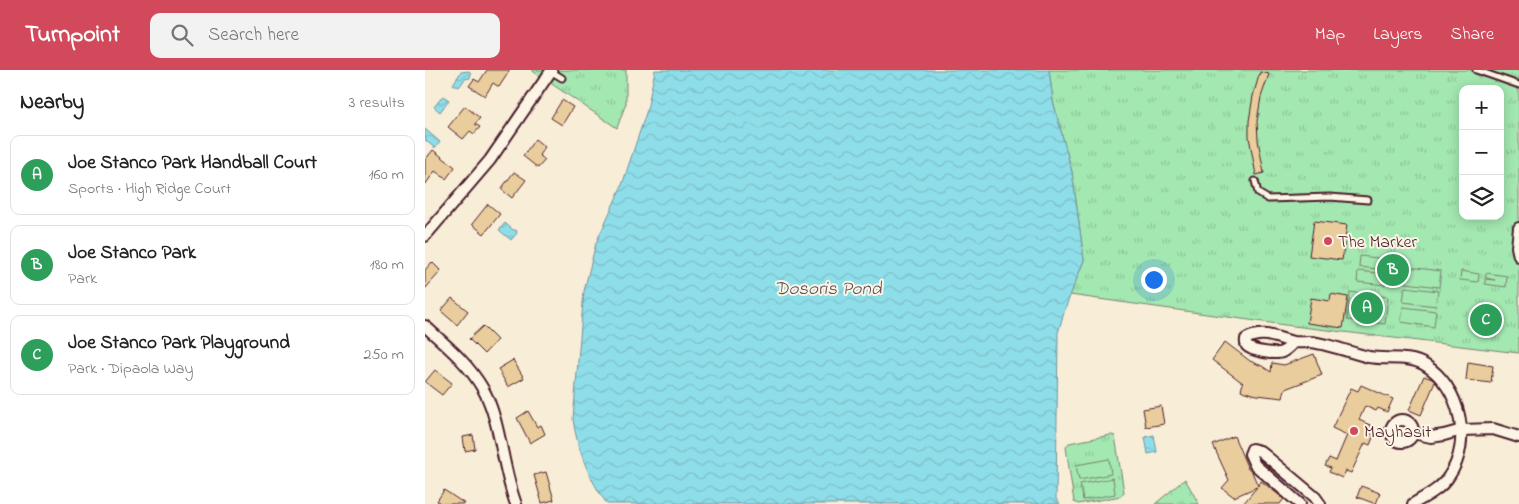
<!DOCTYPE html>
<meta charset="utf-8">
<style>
body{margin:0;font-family:"Indie Flower",sans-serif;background:#f2f2f2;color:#222}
.controls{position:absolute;right:15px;top:15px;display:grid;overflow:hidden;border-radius:10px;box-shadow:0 2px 12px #0003}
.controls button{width:45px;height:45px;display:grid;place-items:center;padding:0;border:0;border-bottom:1px solid #e0e0e0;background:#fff;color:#222;font:25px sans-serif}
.you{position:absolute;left:728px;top:209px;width:18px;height:18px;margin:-12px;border:4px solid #fff;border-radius:50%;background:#1a73e8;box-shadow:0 0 0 8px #1a73e833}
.badge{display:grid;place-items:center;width:32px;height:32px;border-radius:50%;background:#d1495b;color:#fff;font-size:16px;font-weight:700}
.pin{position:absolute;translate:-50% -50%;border:2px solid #fff;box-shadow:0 1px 5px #0006}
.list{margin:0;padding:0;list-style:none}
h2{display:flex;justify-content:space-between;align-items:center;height:65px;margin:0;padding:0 20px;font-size:21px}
h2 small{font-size:16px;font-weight:400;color:#767676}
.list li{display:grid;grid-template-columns:32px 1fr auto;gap:15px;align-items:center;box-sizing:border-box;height:80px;margin:0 10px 10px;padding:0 10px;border:1px solid #e0e0e0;border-radius:10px}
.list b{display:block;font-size:19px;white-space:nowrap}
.list p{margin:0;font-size:16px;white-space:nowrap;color:#767676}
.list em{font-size:16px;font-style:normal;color:#767676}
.icon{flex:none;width:28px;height:28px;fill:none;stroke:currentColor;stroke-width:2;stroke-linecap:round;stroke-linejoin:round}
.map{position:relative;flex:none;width:1094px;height:434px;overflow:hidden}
header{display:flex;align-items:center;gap:30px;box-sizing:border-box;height:70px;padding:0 25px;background:#d1495b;color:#fff}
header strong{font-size:24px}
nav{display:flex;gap:28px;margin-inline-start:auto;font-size:18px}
.search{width:350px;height:45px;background:#f2f2f2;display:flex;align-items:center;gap:12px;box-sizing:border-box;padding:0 18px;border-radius:10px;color:#767676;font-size:19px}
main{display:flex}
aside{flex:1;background:#fff}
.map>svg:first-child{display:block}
.grass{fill:url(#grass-tufts);stroke:#76836e;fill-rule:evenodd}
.forest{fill:url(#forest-crowns);stroke:#76836e}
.pitch{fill:#a3e7b1;stroke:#76836e}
.water{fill:url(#water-waves);stroke:#73929d}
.building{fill:#e9cd9d;stroke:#4a1f2b}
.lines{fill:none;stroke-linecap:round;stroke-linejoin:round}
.service-casing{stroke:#4a1f2b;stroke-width:9}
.minor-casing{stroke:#4a1f2b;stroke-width:14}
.service{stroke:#fcf5e5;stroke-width:5}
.minor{stroke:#fcf5e5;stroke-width:10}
.poi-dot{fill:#d1495b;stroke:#fcf5e5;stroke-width:2}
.labels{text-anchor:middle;stroke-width:4;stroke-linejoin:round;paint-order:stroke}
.poi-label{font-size:18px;fill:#4a1f2b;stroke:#fcf5e5;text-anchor:start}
.water-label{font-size:19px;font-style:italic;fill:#5b4f5a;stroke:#fcf5e5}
</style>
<header>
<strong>Turnpoint</strong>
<div class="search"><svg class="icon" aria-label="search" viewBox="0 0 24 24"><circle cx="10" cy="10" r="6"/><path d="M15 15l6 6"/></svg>Search here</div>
<nav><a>Map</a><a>Layers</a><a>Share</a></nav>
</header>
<main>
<aside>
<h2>Nearby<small>3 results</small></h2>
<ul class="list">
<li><span class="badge" style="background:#2e9e5b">A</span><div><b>Joe Stanco Park Handball Court</b><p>Sports · High Ridge Court</p></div><em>160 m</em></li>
<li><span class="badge" style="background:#2e9e5b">B</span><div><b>Joe Stanco Park</b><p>Park</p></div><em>180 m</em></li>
<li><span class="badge" style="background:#2e9e5b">C</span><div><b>Joe Stanco Park Playground</b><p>Park · Dipaola Way</p></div><em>250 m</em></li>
</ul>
</aside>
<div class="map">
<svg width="1094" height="434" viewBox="0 0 1094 434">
<defs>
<pattern id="grass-tufts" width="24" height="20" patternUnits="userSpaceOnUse" patternTransform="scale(1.25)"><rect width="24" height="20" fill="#a3e7b1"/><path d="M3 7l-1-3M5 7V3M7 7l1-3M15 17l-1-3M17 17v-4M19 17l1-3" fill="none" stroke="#8ec698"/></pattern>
<pattern id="forest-crowns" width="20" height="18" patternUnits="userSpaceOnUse" patternTransform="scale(1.25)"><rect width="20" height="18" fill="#a3e7b1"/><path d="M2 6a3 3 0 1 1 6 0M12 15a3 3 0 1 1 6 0" fill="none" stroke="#8ec698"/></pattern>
<pattern id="water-waves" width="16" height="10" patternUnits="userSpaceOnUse" patternTransform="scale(1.25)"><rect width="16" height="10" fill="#8edee9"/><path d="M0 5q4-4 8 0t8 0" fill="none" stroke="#7cbec8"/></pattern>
</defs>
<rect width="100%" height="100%" fill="#f8edd7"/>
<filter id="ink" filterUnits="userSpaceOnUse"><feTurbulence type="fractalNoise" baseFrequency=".02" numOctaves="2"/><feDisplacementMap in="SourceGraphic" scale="10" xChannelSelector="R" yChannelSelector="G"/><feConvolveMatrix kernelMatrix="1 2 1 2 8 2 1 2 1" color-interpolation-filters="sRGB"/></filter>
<g filter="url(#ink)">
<!-- grass -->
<g class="grass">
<polygon points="106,0 201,0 201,33 192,58"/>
<path d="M624,0H1094V283L860,255L645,225L659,190L647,102L628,31ZM1038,19H1075V146H1038Z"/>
<polygon points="686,365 690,366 699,422 696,426 653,434 649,432 641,377 644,373"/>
</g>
<!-- forest -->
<polygon class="forest" points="760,409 774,434 730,434"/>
<!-- pitch -->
<g class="pitch">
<polygon points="935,186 962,189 961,200 934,197"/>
<polygon points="983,197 1016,201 1014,217 981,213"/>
<polygon points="933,201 961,204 960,215 932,212"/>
<polygon points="1036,201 1054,204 1053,212 1035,210"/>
<polygon points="1061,203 1082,206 1081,217 1060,214 1060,209 1070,210 1061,208"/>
<polygon points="980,217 1013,221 1011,236 978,232"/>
<polygon points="925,222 963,227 960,254 922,250"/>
<polygon points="978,237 1011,241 1009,257 976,252"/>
<polygon points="684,389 686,404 654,410 651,395"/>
<polygon points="688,408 690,424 658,430 655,414"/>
</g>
<!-- water -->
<g class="water">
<path d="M230,0H624L628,31L647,102L659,190L640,239L633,263L631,429L635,434H182C164,409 152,379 148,349L159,221L171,173L197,115L222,40Z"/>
<polygon points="44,1 46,3 45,8 40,9 34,17 28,14 36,2"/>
<polygon points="18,26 24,30 15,42 9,37"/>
<polygon points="0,59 15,72 10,78 0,70"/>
<polygon points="80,153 88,160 91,160 92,163 86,170 74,160"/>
<polygon points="729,365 732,382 723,384 720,367"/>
</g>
<!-- building -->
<g class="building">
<polygon points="62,0 85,0 74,17 68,13 60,26 44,16 49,9 54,12"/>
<polygon points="835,2 844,4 836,27 832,51 833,70 839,103 831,105 824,67 824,51 828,26"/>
<polygon points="137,30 148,37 137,55 126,48"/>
<polygon points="40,36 55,48 50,54 55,57 49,64 45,61 38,69 23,57"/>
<polygon points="110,69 120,77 114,85 120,90 113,98 98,86"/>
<polygon points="8,80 30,97 21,109 10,101 0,115 0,90"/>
<polygon points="89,102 101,110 87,128 76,119"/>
<polygon points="63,134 75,144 59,164 47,154"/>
<polygon points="889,151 922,155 917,190 884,186"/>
<polygon points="7,192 16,201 0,219 0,200"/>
<polygon points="906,224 923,227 918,258 882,253 886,228 905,231"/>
<polygon points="27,228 43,241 32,255 16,241"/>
<polygon points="58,256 72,270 59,284 44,269"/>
<polygon points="800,272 825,291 837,296 846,302 847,293 859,295 889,284 897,305 860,319 858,328 832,325 820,322 816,320 818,313 787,290"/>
<polygon points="88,290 99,308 83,317 73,299"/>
<polygon points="1043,292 1068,296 1066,313 1041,310"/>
<polygon points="10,300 27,313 17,325 0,312"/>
<polygon points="999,306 1007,309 1010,312 996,345 984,340"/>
<polygon points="936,315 968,329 962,342 953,338 951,341 940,336 934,350 947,356 944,363 949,365 945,375 940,373 926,403 921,401 917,408 904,402 906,398 900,396 904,388 911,391 922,365 907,358 926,318 933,321"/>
<polygon points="736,336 739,354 721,357 718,339"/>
<polygon points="103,341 112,357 116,355 120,364 105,373 92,348"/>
<polygon points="48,365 50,379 40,381 38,367"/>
<polygon points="809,366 823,399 827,402 833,416 836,411 859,429 855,434 818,434 832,417 809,427 797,418 804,410 788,375"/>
<polygon points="121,402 129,430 117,433 109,405"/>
<polygon points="936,416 955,423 951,434 932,427"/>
<polygon points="19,420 40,434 17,434 12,431"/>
</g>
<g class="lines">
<defs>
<g id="service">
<polyline points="124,0 137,8"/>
<polyline points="1051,0 1094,15"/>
<polyline points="830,111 833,123 843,129 905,127 943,130"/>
</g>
<g id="minor">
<polyline points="1094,158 1092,177 1094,186"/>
<polyline points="0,166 65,90 126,1"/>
<path d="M0,256C21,275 43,293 58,319C76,351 77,398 91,434"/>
<path d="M869,272C865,276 862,280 857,282C851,285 826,281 822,276C820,273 821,272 821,269C838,259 853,269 869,272C877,273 885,271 892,273C910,276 926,283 944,287C962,290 984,285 1000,295C1035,316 1048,372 1024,406C1016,419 1001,426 988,434"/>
<circle cx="977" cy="361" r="11"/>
<polyline points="988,363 1006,367 1019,365 1037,360 1068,359 1094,367"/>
<polyline points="875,434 830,395 825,384 827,379 835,381 890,427 895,434"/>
</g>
</defs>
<!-- service casing -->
<use href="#service" class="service-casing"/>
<!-- minor casing -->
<use href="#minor" class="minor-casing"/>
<!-- service -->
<use href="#service" class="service"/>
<!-- minor -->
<use href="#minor" class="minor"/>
</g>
</g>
<!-- markers -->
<g class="poi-dot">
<circle cx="903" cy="171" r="5"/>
<circle cx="929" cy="361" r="5"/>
</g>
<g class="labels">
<!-- poi labels -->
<g class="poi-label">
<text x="913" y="177">The Marker</text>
<text x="939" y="367">Mayhasit</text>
</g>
<!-- water labels -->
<g class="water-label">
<text x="403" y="224">Dosoris Pond</text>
</g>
</g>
</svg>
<div class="controls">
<button>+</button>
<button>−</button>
<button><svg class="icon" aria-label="layers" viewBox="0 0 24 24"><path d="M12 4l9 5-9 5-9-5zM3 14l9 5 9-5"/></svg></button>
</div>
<div class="you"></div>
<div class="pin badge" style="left:942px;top:238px;background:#2e9e5b">A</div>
<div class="pin badge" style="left:968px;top:200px;background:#2e9e5b">B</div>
<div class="pin badge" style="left:1061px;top:250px;background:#2e9e5b">C</div>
</div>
</main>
